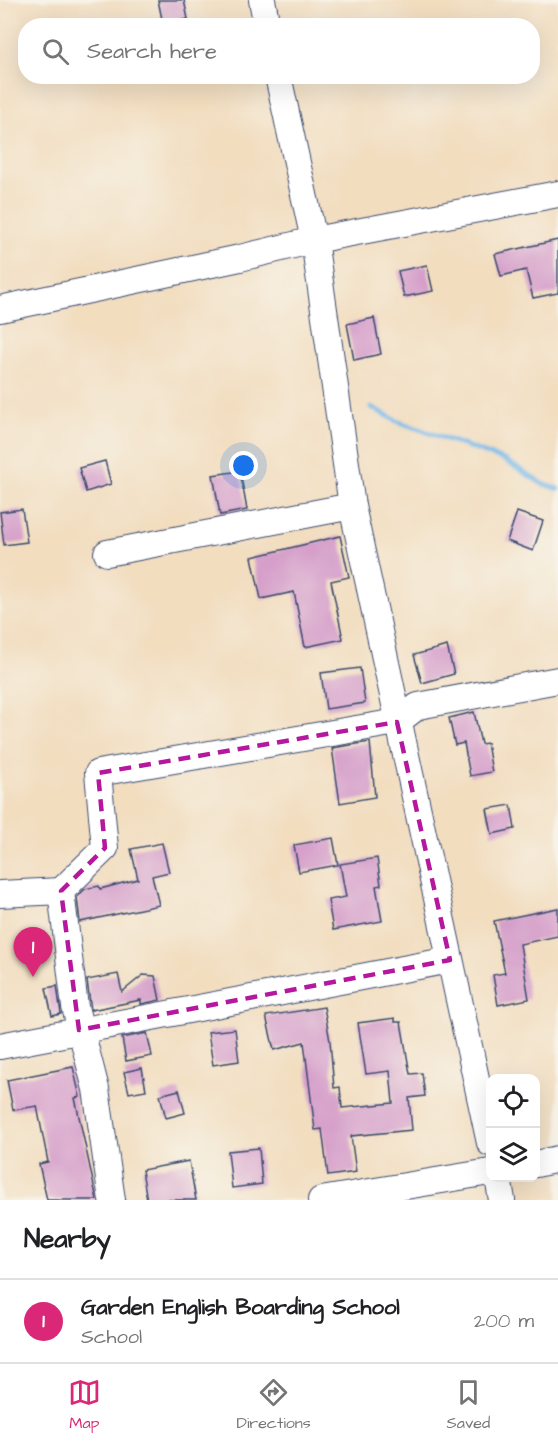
<!DOCTYPE html>
<style>
body{margin:0;font-family:"Architects Daughter",sans-serif;background:#f2f2f2;color:#202124}
.controls{position:absolute;right:18px;bottom:18px;display:grid;overflow:hidden;border-radius:12px;box-shadow:0 6px 24px #0002}
.controls button{width:54px;height:54px;display:grid;place-items:center;padding:0;border:0;border-bottom:2px solid #e0e0e0;background:#fff;color:#202124;font:30px sans-serif}
.you{position:absolute;left:244px;top:466px;width:21px;height:21px;margin:-15px;border:4px solid #fff;border-radius:50%;background:#1a73e8;box-shadow:0 0 0 9px #1a73e833}
.badge{display:grid;place-items:center;width:39px;height:39px;border-radius:50%;background:#db2777;color:#fff;font-size:20px;font-weight:700}
.pin{position:absolute;translate:-50% -50px;filter:drop-shadow(0 2px 3px #0008)}
.pin::after{content:'';position:absolute;top:32px;width:21px;height:18px;background:inherit;clip-path:polygon(0 0,100% 0,50% 100%)}
.list{margin:0;padding:0;list-style:none}
h2{display:flex;justify-content:space-between;align-items:center;height:78px;margin:0;padding:0 24px;font-size:26px}
h2 small{font-size:20px;font-weight:400;color:#757577}
.list li{display:grid;grid-template-columns:39px 1fr auto;gap:18px;align-items:center;box-sizing:border-box;height:84px;padding:0 24px;border-top:2px solid #e0e0e0}
.list b{display:block;font-size:22px;white-space:nowrap}
.list p{margin:0;font-size:20px;white-space:nowrap;color:#757577}
.list em{font-size:20px;font-style:normal;color:#757577}
.icon{flex:none;width:33px;height:33px;fill:none;stroke:currentColor;stroke-width:2;stroke-linecap:round;stroke-linejoin:round}
.map{position:relative;flex:none;width:558px;height:1200px;overflow:hidden}
.search{position:absolute;background:#fff;box-shadow:0 6px 24px #0002;left:18px;right:18px;top:18px;height:66px;display:flex;align-items:center;gap:15px;box-sizing:border-box;padding:0 21px;border-radius:24px;color:#757577;font-size:22px}
.sheet{height:162px;background:#fff}
nav{display:flex;justify-content:space-around;align-items:center;box-sizing:border-box;height:84px;border-top:2px solid #e0e0e0;background:#fff;font-size:16px;color:#757577}
nav a{display:grid;justify-items:center;gap:3px}
nav .on{color:#db2777}
.map>svg:first-child{display:block}
.lines{fill:none;stroke-linecap:round;stroke-linejoin:round}
.stream{stroke:#72b8e9;stroke-width:5}
.building{fill:#d59fca}
.minor-casing{stroke:#3b496d;stroke-width:28}
.minor{stroke:#fff;stroke-width:26}
.marked{fill:none;stroke:#b5179e;stroke-width:4.5;stroke-dasharray:12 8;stroke-linejoin:round}
</style>
<div class="map">
<svg width="558" height="1200" viewBox="0 0 558 1200">
<rect width="100%" height="100%" fill="#f7f3e8"/>
<filter id="ink" filterUnits="userSpaceOnUse"><feTurbulence type="fractalNoise" baseFrequency=".0167" numOctaves="2"/><feDisplacementMap in="SourceGraphic" scale="12" xChannelSelector="R" yChannelSelector="G"/><feConvolveMatrix kernelMatrix="1 2 1 2 8 2 1 2 1" color-interpolation-filters="sRGB"/></filter>
<filter id="wash" filterUnits="userSpaceOnUse"><feTurbulence type="fractalNoise" baseFrequency=".008" numOctaves="4" result="noise"/><feDisplacementMap in="SourceGraphic" scale="24" xChannelSelector="R" yChannelSelector="G"/><feGaussianBlur stdDeviation="1.35" result="paint"/><feColorMatrix in="noise" values="0 0 0 0 0 0 0 0 0 0 0 0 0 0 0 0 0 1.4 0 .05"/><feComposite in="paint" operator="in"/></filter>
<g filter="url(#wash)">
<rect width="100%" height="100%" fill="#f2ddbf"/>
<g class="lines">
<!-- stream -->
<polyline class="stream" points="371,407 397,421 504,460 543,484 558,489"/>
</g>
<g id="blocks">
<!-- building -->
<g class="building">
<polygon points="158,0 184,0 188,19 163,24"/>
<polygon points="558,240 558,293 533,298 526,270 501,276 495,254"/>
<polygon points="427,265 433,291 404,297 398,271"/>
<polygon points="374,318 381,354 354,360 347,324"/>
<polygon points="105,461 111,484 86,492 79,468"/>
<polygon points="240,471 247,510 220,515 213,475"/>
<polygon points="22,509 27,542 4,545 0,512"/>
<polygon points="517,512 543,521 533,551 507,541"/>
<polygon points="340,536 349,577 331,581 343,639 305,647 294,592 261,599 252,557"/>
<polygon points="447,646 454,674 422,683 414,655"/>
<polygon points="360,668 365,703 326,709 321,673"/>
<polygon points="474,712 481,744 487,743 492,772 470,776 464,743 455,745 449,718"/>
<polygon points="370,742 375,797 340,803 332,748"/>
<polygon points="511,805 515,829 492,834 487,809"/>
<polygon points="333,838 338,865 299,872 294,845"/>
<polygon points="162,843 169,872 152,876 159,905 80,922 77,897 85,889 99,886 100,889 138,879 131,849"/>
<polygon points="377,858 381,885 376,886 382,921 333,930 328,900 346,897 340,864"/>
<polygon points="558,908 558,936 520,944 529,999 498,1005 493,975 505,973 494,921"/>
<polygon points="118,974 122,992 143,975 155,976 160,1000 141,1004 141,1000 91,1010 87,980"/>
<polygon points="57,986 61,1014 52,1016 46,988"/>
<polygon points="324,1007 330,1041 334,1088 340,1087 342,1108 393,1103 390,1071 366,1074 358,1023 395,1018 395,1022 401,1022 410,1074 422,1073 425,1096 409,1098 412,1130 351,1136 356,1172 328,1176 322,1129 315,1130 304,1042 274,1050 266,1016"/>
<polygon points="235,1029 239,1061 213,1065 208,1032"/>
<polygon points="147,1033 152,1056 126,1061 122,1038"/>
<polygon points="73,1067 80,1097 75,1098 97,1200 47,1200 39,1164 48,1162 37,1106 13,1110 7,1080"/>
<polygon points="142,1068 146,1090 129,1093 124,1072"/>
<polygon points="179,1090 185,1113 166,1118 160,1095"/>
<polygon points="259,1148 262,1184 232,1188 228,1151"/>
<polygon points="189,1161 196,1200 147,1200 142,1170"/>
</g>
</g>
</g>
<g filter="url(#ink)">
<use href="#blocks" fill-opacity="0" stroke="#3b496d" stroke-width="1.5"/>
<g class="lines">
<defs>
<g id="minor">
<polyline points="262,0 267,26"/>
<polyline points="278,76 314,240 352,506 490,1143"/>
<polyline points="0,309 240,258 314,240 558,194"/>
<polyline points="107,553 352,506"/>
<polyline points="61,891 105,848 98,773 397,722 418,706 558,680"/>
<polyline points="0,894 61,891 75,1007 96,1089 112,1200"/>
<polyline points="0,1046 450,960"/>
<polyline points="536,1164 558,1159"/>
<polyline points="498,1178 502,1200"/>
<polyline points="321,1200 490,1172"/>
</g>
</defs>
<!-- minor casing -->
<use href="#minor" class="minor-casing"/>
<!-- minor -->
<use href="#minor" class="minor"/>
</g>
</g>
<!-- marked area -->
<path class="marked" d="M397,722L450,960L79,1030L61,891L105,848L98,773Z"/>
</svg>
<div class="controls">
<button><svg class="icon" aria-label="locate" viewBox="0 0 24 24"><circle cx="12" cy="12" r="6"/><path d="M12 2v4M12 18v4M2 12h4M18 12h4"/></svg></button>
<button><svg class="icon" aria-label="layers" viewBox="0 0 24 24"><path d="M12 4l9 5-9 5-9-5zM3 14l9 5 9-5"/></svg></button>
</div>
<div class="you"></div>
<div class="pin badge" style="left:33px;top:977px">1</div>
<div class="search"><svg class="icon" aria-label="search" viewBox="0 0 24 24"><circle cx="10" cy="10" r="6"/><path d="M15 15l6 6"/></svg>Search here</div>
</div>
<section class="sheet">
<h2>Nearby<small></small></h2>
<ul class="list">
<li><span class="badge">1</span><div><b>Garden English Boarding School</b><p>School</p></div><em>200 m</em></li>
</ul>
</section>
<nav>
<a class="on"><svg class="icon" aria-label="map" viewBox="0 0 24 24"><path d="M3 6l6-2 6 2 6-2v14l-6 2-6-2-6 2zM9 4v14M15 6v14"/></svg>Map</a>
<a><svg class="icon" aria-label="directions" viewBox="0 0 24 24"><path d="M12 3l9 9-9 9-9-9zM9 14v-3h6M13 9l2 2-2 2"/></svg>Directions</a>
<a><svg class="icon" aria-label="saved" viewBox="0 0 24 24"><path d="M7 4h10v16l-5-4-5 4z"/></svg>Saved</a>
</nav>
